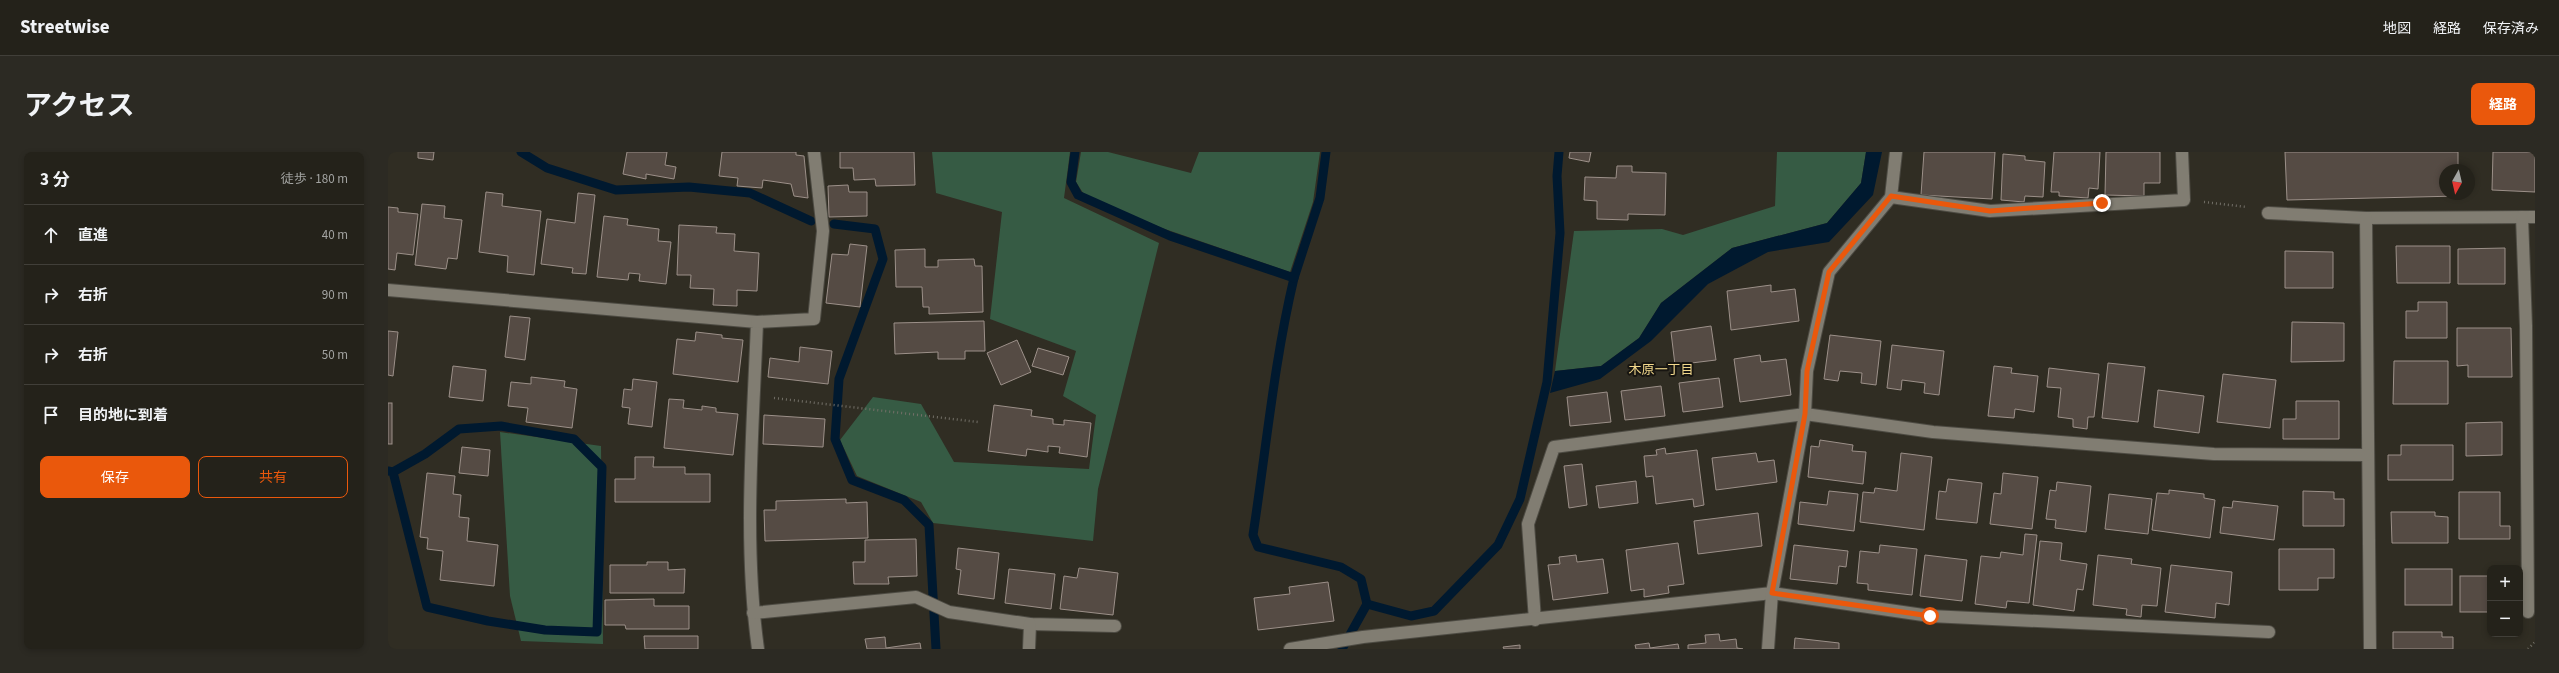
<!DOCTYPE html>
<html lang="ja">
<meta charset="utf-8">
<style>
body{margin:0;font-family:"Source Sans 3","Noto Sans JP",sans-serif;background:#2c2a23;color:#f1f3f6}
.controls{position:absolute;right:12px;bottom:12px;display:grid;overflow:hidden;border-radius:8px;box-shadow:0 2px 6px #0003}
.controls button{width:36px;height:36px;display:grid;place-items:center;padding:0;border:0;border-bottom:1px solid #413f39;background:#24221a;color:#f1f3f6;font:20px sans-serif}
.compass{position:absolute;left:2051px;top:12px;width:36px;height:36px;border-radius:50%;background:#24221a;box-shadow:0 2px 6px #0003;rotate:188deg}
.stop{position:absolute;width:12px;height:12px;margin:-9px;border:3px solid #ea580c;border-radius:50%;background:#fff}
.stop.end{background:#ea580c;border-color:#fff;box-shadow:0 1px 4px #0008}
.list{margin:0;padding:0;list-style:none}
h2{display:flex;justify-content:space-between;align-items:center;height:52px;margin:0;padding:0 16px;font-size:17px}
h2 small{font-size:13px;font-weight:400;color:#a3a4a2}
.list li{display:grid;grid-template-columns:26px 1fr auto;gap:12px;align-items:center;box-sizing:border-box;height:60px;padding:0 16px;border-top:1px solid #413f39}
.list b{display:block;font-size:15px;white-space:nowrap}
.list em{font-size:13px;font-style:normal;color:#a3a4a2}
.actions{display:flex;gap:8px;padding:12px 16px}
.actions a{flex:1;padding:9px 0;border:1px solid #ea580c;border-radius:8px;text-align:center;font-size:14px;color:#ea580c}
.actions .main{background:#ea580c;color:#fff}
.icon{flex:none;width:22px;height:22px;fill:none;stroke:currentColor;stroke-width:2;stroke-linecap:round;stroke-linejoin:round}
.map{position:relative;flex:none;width:2147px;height:497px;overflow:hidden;border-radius:8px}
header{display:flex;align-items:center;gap:24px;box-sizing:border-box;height:56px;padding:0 20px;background:#24221a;border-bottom:1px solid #413f39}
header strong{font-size:19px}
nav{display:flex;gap:22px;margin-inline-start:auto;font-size:14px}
.intro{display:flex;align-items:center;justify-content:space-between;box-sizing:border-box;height:96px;padding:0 24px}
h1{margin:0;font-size:28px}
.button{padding:10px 18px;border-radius:8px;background:#ea580c;color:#fff;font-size:14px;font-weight:700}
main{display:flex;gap:24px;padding:0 24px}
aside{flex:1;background:#24221a;border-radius:8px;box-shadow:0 2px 6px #0003}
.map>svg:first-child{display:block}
.green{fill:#365b44}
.water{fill:#00192f}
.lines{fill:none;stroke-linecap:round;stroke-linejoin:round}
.stream{stroke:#00192f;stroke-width:9}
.building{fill:#554b44;stroke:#9c9089}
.minor-casing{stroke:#4d4b43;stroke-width:14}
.path{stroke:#726f67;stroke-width:2.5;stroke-dasharray:1 3;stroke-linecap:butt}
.minor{stroke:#817d72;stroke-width:12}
.route{stroke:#ea580c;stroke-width:5}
.labels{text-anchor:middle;stroke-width:4;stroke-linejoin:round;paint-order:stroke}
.neighbourhood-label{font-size:13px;fill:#f3d98c;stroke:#171511}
</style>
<header>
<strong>Streetwise</strong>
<nav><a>地図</a><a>経路</a><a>保存済み</a></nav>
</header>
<div class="intro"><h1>アクセス</h1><a class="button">経路</a></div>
<main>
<aside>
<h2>3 分<small>徒歩 · 180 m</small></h2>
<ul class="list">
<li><svg class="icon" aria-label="ahead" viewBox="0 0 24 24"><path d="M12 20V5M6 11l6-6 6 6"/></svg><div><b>直進</b></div><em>40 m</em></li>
<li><svg class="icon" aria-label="right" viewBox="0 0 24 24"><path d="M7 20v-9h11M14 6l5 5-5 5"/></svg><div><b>右折</b></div><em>90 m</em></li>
<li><svg class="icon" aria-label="right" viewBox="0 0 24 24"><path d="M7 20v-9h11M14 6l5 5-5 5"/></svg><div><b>右折</b></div><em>50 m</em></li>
<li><svg class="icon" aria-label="arrive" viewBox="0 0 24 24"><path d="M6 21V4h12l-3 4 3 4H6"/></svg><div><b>目的地に到着</b></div></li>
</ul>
<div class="actions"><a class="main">保存</a><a>共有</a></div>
</aside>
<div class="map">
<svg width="2147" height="497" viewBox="0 0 2147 497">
<rect width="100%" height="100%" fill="#302d23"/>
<!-- green -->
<g class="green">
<polygon points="544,0 682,0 676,46 771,91 710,337 705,389 545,371 533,350 469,324 452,288 485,245 533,252 566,310 701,317 708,263 675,244 688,199 602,167 614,60 548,41"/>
<polygon points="693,0 720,0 803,21 811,0 932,0 925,50 902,120 774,76 697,44 688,30"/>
<polygon points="1389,0 1478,0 1473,31 1439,71 1344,96 1273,151 1251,186 1213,214 1167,219 1186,79 1274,77 1295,83 1387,54"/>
<polygon points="112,280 213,294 215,492 133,489 122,444"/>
</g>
<!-- water -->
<polygon class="water" points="1478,0 1494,0 1485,43 1441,90 1380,100 1320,132 1263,189 1212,227 1162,241 1167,219 1213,214 1251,186 1273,151 1344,96 1439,71 1473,31"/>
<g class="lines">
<!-- stream -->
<g class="stream">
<polyline points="133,0 159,16 228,38 301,35 362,41 423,69"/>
<path d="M687,0L683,30L690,43L782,84L906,126C886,210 878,298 865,383L870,395L953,415L973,427L979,452"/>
<polyline points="446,72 487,77 495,107 451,227 447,287 464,328 516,348 541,373 548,497"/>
<polyline points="906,126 932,46 938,0"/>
<polyline points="0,319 5,320 37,302 71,277 113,274 186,287 214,315 209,480 157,478 100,469 39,455 5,320"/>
<polyline points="954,497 979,452 1023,464 1046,459 1110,393 1132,347 1159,230 1172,81 1169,24 1171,0"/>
</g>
</g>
<!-- building -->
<g class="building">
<polygon points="30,0 46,0 45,8 30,6"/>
<polygon points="239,0 279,0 277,13 288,15 286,27 258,22 258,27 235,22"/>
<polygon points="334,0 408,0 408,3 416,4 420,46 406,44 403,32 375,28 374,36 349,34 350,26 331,24"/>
<polygon points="452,0 526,0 527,33 488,34 487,27 466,28 465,16 452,16"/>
<polygon points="1182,0 1203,0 1201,10 1181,6"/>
<polygon points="1536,0 1607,0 1604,47 1533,43"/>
<polygon points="1666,0 1712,0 1710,37 1701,36 1700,46 1671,44 1671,40 1663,40"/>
<polygon points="1718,0 1772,0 1772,31 1756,31 1756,44 1717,43"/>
<polygon points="1897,0 2070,0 2070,18 2057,18 2057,42 2071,44 1899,48"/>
<polygon points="2105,0 2147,0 2147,40 2104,38"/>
<polygon points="1615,2 1637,4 1637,8 1657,10 1655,45 1637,44 1636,50 1613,48"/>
<polygon points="1229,14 1244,14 1244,20 1278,21 1277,63 1240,62 1240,68 1209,67 1209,49 1196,48 1197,25 1228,26"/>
<polygon points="460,33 461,40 479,40 479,64 441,65 440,34"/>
<polygon points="98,40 115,42 114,54 153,59 146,123 119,120 120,104 91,100"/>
<polygon points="190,41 207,43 198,122 184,121 185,116 153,112 159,67 187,71"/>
<polygon points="34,52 57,54 56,66 74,68 69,107 60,106 58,117 27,113"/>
<polygon points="0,55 10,56 10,60 30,62 25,103 9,101 7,118 0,117"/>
<polygon points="216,64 240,67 239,73 271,77 270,89 283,90 278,132 251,129 252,122 241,121 240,128 209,125"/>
<polygon points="291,73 329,75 328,81 347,82 346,99 371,101 369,139 349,138 349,154 325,153 326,137 302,136 303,123 289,123"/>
<polygon points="462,92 479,94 472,155 438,151 444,102 460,103"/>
<polygon points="2008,94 2062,94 2062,131 2009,131"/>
<polygon points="2117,96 2117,132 2070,132 2070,97"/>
<polygon points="537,97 537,115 550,115 550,108 586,107 587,114 594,114 595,160 541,162 541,155 535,155 534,135 508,135 507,98"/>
<polygon points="1897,99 1945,100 1945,136 1897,136"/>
<polygon points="1383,133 1383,140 1407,137 1411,169 1343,178 1339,139"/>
<polygon points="2030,150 2059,150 2059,186 2018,186 2018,159 2030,159"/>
<polygon points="122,164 142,166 137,208 117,205"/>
<polygon points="596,169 597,199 577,199 577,207 550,207 550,200 507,202 506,171"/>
<polygon points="1904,170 1956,171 1956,209 1903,210"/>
<polygon points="1323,174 1328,208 1287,213 1283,180"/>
<polygon points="2069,176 2123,176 2124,225 2080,225 2080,213 2069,214"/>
<polygon points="0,179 10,180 5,224 0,223"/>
<polygon points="308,180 334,183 334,186 355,188 350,230 285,222 289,187 307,189"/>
<polygon points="1442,183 1493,189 1488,233 1473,231 1474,221 1452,219 1450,229 1436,227"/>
<polygon points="629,188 643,220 613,233 599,201"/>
<polygon points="1504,193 1556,199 1551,243 1536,241 1537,231 1514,228 1513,238 1499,236"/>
<polygon points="412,195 444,199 440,232 380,225 382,206 411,210"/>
<polygon points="650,196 681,205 675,223 644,214"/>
<polygon points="1372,203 1373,210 1398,207 1403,243 1352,250 1346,207"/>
<polygon points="2006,209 2060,209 2060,252 2005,252"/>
<polygon points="1720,211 1757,215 1750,270 1714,266"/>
<polygon points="65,214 98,218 95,249 61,245"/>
<polygon points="1606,214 1624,216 1623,221 1650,224 1646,260 1627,257 1626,266 1600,264"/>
<polygon points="1661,216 1711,222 1706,265 1700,265 1699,277 1685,275 1685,267 1670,265 1673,236 1659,235"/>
<polygon points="1835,222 1888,228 1882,276 1829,270"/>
<polygon points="143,225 177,229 176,235 189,237 184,276 138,270 140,256 120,254 123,230 143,232"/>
<polygon points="1331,226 1335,255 1295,260 1291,231"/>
<polygon points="245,227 269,230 264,275 240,272 242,256 234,255 236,237 244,238"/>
<polygon points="1273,234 1277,264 1237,268 1233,239"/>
<polygon points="1770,238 1816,244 1811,281 1766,275"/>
<polygon points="1219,240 1223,270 1182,274 1179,245"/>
<polygon points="281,247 296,248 295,256 314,258 314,254 328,256 328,260 350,262 345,303 276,296"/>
<polygon points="1908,249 1951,249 1951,287 1895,287 1895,267 1908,267"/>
<rect x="0" y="251" width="4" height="41"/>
<polygon points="606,253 644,258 643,264 665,267 665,272 676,273 676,268 703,271 699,305 671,301 672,295 660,294 660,300 639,297 638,304 600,299"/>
<polygon points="376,263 437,267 435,295 375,292"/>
<polygon points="2114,270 2114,303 2078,304 2078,271"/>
<polygon points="1432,288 1465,293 1464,299 1478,300 1475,332 1420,325 1423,294 1431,295"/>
<polygon points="2013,293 2065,293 2065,328 2000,328 2000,303 2013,303"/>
<polygon points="74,295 102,298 100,324 71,321"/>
<polygon points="1277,296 1278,302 1309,298 1316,353 1306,355 1305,347 1268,352 1265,324 1258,325 1256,304 1269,303 1268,298"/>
<polygon points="1368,301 1370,310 1386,308 1389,330 1328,338 1324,306"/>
<polygon points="1513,301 1544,305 1536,378 1472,370 1475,340 1486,341 1487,336 1509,339"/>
<polygon points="247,305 266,305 265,315 297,315 297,322 322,322 322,350 227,350 227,327 247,327"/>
<polygon points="1194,312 1199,353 1181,356 1176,314"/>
<polygon points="39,321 67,324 65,342 73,343 71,365 81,366 79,389 110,393 106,434 52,428 55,399 39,397 40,386 32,385"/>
<polygon points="1615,321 1650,325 1644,377 1602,372 1606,341 1613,342"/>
<polygon points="1560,327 1594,331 1589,371 1548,367 1551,339 1558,340"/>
<polygon points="1248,329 1250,351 1211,356 1208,334"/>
<polygon points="1669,330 1703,334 1698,380 1667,376 1668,368 1658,367 1662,338 1668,339"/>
<polygon points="1781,338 1816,342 1816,346 1827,348 1822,386 1764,378 1769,341 1781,342"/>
<polygon points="1441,339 1470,342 1466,379 1410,372 1412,350 1439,353"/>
<polygon points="1915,339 1946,340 1946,347 1956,347 1956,374 1915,374"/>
<polygon points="2071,340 2112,340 2112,374 2122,374 2122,387 2071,387"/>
<polygon points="1721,342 1764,347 1760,382 1717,377"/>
<polygon points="458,347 458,351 479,350 480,386 377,389 376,358 388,358 388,349"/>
<polygon points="1845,349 1890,354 1886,388 1832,381 1835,355 1844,356"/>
<polygon points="2003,360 2047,360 2047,364 2060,365 2060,391 2004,391"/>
<polygon points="1370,361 1374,394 1310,402 1306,369"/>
<polygon points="1637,382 1649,383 1641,451 1619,449 1618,456 1587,452 1593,404 1612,406 1613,400 1635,403"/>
<polygon points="528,387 529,424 500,425 501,432 466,432 465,410 477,410 477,388"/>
<polygon points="1652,389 1674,391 1672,408 1699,412 1695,438 1689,437 1686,459 1645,453"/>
<polygon points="1290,391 1296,432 1280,434 1281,441 1256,445 1256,437 1243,439 1238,398"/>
<polygon points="1406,393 1460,399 1458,415 1451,414 1449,432 1402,427"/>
<polygon points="1492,393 1529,397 1524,443 1480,438 1480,432 1469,431 1472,399 1491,401"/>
<polygon points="570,396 611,401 606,447 570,442 573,418 568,417"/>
<polygon points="1891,397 1946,397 1946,426 1930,426 1930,438 1891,438"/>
<polygon points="1188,403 1189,410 1215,407 1220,441 1165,448 1160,413 1172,412 1171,405"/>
<polygon points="1537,403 1579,408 1574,449 1532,444"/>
<polygon points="1710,403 1744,407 1743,412 1773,416 1769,454 1754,453 1753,465 1738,463 1739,457 1705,453"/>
<polygon points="259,410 280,410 280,418 297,417 296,441 222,441 222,413 259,413"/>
<polygon points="1783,413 1844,420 1841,453 1828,451 1827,466 1777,460"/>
<polygon points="691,416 730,421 725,463 672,457 676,424 689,426"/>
<polygon points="621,417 667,422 663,457 617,451"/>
<rect x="2017" y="417" width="47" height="36"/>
<rect x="2072" y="424" width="30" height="36"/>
<polygon points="940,430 946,469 870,478 866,446 902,442 901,435"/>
<polygon points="266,447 266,454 301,454 301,477 238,477 237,473 217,473 217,448"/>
<polygon points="2005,480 2054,480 2054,485 2065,485 2065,497 2005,497"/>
<polygon points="1331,482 1332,489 1348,487 1349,496 1355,497 1300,497 1300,493 1318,491 1317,483"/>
<polygon points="256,484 310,484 310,497 257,497"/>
<polygon points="497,485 498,496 532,491 533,497 479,497 477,487"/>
<polygon points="1407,486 1451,491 1451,497 1406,497"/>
<polygon points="1261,491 1262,496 1290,492 1291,497 1248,497 1247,493"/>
<polygon points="1132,493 1132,497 1116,497 1115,495"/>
</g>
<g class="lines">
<defs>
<g id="minor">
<polyline points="1503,45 1602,59 1796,48 1794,0"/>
<polyline points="1880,61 1978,66 2147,65"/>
<polyline points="2134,65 2138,174 2140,460"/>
<polyline points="1978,66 1982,497"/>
<path d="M0,138L369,170C365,279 355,389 370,497"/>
<polyline points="369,170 426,167 435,79 426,0"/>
<polyline points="365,461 528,445 561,460 642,472 727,474"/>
<polyline points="1147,468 1140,372 1166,295 1417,262 1545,280 1826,302 1979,303"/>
<polyline points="641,497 642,472"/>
<polyline points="902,497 975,485 1384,441 1542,464 1881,480"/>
<polyline points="1380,497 1384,441 1417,262 1419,219 1441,120 1503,45 1508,0"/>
</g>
</defs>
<!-- minor casing -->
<use href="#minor" class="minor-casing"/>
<!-- path -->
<g class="path">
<polyline points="1816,50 1859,55"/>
<polyline points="386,246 590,270"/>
<polyline points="2140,497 2147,490"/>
</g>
<!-- minor -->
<use href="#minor" class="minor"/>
</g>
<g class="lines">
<!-- route -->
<polyline class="route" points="1542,464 1384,441 1417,262 1419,219 1441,120 1503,44 1602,59 1714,51"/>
</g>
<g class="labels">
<!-- neighbourhood labels -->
<g class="neighbourhood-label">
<text x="1273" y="222">木原一丁目</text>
</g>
</g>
</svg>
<div class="controls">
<button>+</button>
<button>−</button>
</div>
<svg class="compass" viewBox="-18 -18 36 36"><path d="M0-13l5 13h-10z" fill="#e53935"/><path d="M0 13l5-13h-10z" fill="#a3a4a2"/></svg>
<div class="stop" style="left:1542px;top:464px"></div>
<div class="stop end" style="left:1714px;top:51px"></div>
</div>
</main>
